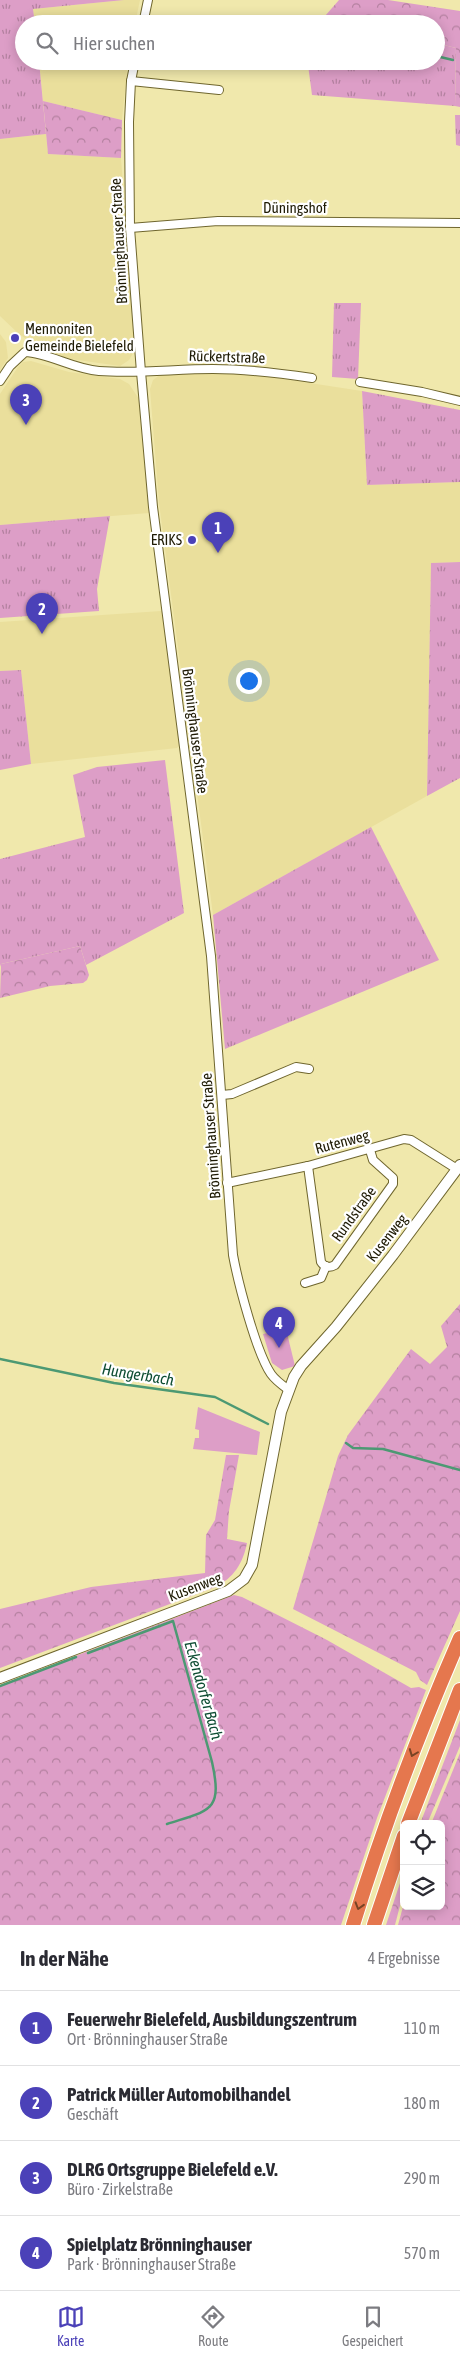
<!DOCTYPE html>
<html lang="de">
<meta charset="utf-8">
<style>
body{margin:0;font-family:"Asap Condensed",sans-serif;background:#f2f2f3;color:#2b2b33}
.controls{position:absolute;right:15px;bottom:15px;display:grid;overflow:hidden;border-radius:8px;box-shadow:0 2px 12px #0003}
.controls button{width:45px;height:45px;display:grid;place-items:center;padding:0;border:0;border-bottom:1px solid #e1e1e2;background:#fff;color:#2b2b33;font:25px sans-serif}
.you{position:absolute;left:248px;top:680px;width:18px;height:18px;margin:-12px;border:4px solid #fff;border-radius:50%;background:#1a73e8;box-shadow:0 0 0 8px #1a73e833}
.badge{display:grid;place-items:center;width:32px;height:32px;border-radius:50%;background:#4b41b8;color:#fff;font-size:16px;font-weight:700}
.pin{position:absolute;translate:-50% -41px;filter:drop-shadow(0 1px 2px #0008)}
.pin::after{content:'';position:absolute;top:26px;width:18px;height:15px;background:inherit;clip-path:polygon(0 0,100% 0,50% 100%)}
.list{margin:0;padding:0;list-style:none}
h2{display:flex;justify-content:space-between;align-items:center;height:65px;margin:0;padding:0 20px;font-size:21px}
h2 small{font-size:16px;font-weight:400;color:#7c7c81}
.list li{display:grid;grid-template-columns:32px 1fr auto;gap:15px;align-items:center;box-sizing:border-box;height:75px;padding:0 20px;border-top:1px solid #e1e1e2}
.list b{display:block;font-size:19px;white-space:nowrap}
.list p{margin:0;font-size:16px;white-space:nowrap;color:#7c7c81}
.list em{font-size:16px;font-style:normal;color:#7c7c81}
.icon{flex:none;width:28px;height:28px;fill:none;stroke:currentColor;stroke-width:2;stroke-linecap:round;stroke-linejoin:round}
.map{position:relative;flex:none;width:460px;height:1925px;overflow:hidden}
.search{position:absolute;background:#fff;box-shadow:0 2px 12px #0003;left:15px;right:15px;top:15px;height:55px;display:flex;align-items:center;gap:12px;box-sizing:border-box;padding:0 18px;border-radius:28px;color:#7c7c81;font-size:19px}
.sheet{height:365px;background:#fff}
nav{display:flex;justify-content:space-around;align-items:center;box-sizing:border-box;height:70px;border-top:1px solid #e1e1e2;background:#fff;font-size:14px;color:#7c7c81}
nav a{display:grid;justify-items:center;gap:2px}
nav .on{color:#4b41b8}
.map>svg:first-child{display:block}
.built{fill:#eadf9c}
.grass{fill:url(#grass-tufts)}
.forest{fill:url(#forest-crowns)}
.green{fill:#dd9ec7}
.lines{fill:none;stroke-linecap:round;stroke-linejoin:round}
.stream{stroke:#4c9973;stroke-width:2.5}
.minor-casing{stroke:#6f662e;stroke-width:10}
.tertiary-casing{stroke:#6f662e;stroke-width:12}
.motorway-casing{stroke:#fff;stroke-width:16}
.minor{stroke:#fff;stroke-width:8}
.tertiary{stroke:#fff;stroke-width:10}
.motorway{stroke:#e5774e;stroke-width:14}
.oneway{stroke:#784425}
.poi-dot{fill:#4b41b8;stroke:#fff;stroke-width:2}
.labels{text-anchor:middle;stroke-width:4.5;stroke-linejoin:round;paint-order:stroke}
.street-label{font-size:15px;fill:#1e1a04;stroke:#fff}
.poi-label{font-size:15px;fill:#1e1a04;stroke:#fff;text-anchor:start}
.water-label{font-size:16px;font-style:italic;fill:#0e4d33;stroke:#fff}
</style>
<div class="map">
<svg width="460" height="1925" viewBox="0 0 460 1925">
<defs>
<pattern id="grass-tufts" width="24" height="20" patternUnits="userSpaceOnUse" patternTransform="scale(1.25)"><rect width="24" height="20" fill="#dd9ec7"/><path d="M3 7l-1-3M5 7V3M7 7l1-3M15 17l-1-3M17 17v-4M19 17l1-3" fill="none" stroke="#b3809f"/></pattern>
<pattern id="forest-crowns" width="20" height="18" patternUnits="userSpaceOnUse" patternTransform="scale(1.25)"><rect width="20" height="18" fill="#dd9ec7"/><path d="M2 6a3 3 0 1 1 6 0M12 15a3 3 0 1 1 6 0" fill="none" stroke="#b3809f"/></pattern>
</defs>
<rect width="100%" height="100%" fill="#f0e8ac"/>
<!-- built -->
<g class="built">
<polygon points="124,0 140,0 135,24 35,24 33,9"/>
<polygon points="39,61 128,61 122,120 43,101"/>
<polygon points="46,134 48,154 121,158 135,350 129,360 120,366 71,359 44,351 19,334 0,316 0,139"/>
<polygon points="0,334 6,342 8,358 0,370"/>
<polygon points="31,361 69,372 120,379 129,384 139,399 149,513 0,525 0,394 18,367 23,362"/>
<polygon points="215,372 251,374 362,391 367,485 460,482 460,562 431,563 427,796 213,915 159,503 150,389 153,380 161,374"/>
<polygon points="161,611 163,612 180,745 177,748 31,764 21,670 0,671 0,622"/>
</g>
<!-- grass -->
<g class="grass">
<polygon points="0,0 124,0 33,9 35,24 24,24 24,61 39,61 46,134 0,139"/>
<polygon points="436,43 456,48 455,106 312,95 308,65 311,61 436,61"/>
<polygon points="455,115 460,115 460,146 456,145"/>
<polygon points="334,303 361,303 358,379 332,377"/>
<polygon points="362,391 460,410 460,482 367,485"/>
<polygon points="110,516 97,589 99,611 0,618 0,525"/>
<polygon points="460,562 460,778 427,796 431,563"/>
<polygon points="21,670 31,764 0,770 0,671"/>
<polygon points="165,760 184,913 86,965 80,946 1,964 0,967 0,859 85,837 73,775 97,767"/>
<polygon points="371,827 439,960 225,1049 213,915"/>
</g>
<!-- forest -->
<g class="forest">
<polygon points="339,0 388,0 460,11 460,107 455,106 456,48 436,43 436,24 361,24 340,19 337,24 318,24"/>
<polygon points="43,101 122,120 121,158 48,154"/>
<polygon points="80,946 89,975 87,980 83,983 50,986 0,998 1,964"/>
<polygon points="460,1304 460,1611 427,1685 420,1680 416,1672 293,1609 338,1456 348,1435 411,1349 430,1364 447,1347 441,1326"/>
<path d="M226,1455H239L229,1511L227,1539L247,1543C243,1563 234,1578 215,1587L0,1668V1609L91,1587L205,1573L206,1535L215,1520Z"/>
<polygon points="234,1595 242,1597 327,1640 411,1688 419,1687 426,1690 377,1818 341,1925 0,1925 0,1685"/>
<polygon points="460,1720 460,1746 427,1824 420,1824"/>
<polygon points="460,1753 460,1925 398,1925 404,1903 404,1906 441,1906 441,1824 431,1824"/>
<polygon points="404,1871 404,1890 395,1925 386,1925"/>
</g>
<!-- green -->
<g class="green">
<polygon points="286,1329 295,1366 282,1370 272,1363 263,1334"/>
<polygon points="198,1407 260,1432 257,1455 193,1449 195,1438 199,1438 199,1430 195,1429"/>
</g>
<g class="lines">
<!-- stream -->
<g class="stream">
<polyline points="436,56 453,60"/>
<polyline points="0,1359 114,1383 215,1397 268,1424"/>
<polyline points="346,1443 353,1448 383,1449 460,1470"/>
<path d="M88,1653L173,1621L212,1762C223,1812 210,1810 167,1824"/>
<polyline points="0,1686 76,1657"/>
</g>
<defs>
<g id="minor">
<polyline points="143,24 148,0"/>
<path d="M135,61L131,81L129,122L130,228L141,372L153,507L211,956L233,1255C238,1282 256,1352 271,1374C276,1381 282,1385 289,1390"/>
<polyline points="131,81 219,90"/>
<polyline points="130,228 218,221 460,223"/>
<path d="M0,381L10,366L25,352C49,353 73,369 99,371C137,374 175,369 213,369C247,369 279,373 312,378"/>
<polyline points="360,382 422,392 460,401"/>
<polyline points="222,1095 232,1094 296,1067 309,1069"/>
<path d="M308,1166L321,1262C324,1267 330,1268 335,1265L393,1184V1178L373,1160L370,1150"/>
<polyline points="227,1183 308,1166 404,1139 411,1140 457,1169"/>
<polyline points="305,1283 321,1278 326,1266"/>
</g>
<polyline id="tertiary" points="0,1678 228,1591 244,1579 252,1565 281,1412 294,1377 301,1366 336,1327 393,1255 460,1165"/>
<g id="motorway">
<polyline points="408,1824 460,1690"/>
<path d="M353,1925C383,1827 419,1732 460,1638"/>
<polyline points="374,1925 404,1836"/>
</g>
</defs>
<!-- minor casing -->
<use href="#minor" class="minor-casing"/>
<!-- tertiary casing -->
<use href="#tertiary" class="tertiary-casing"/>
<!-- motorway casing -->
<use href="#motorway" class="motorway-casing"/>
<!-- minor -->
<use href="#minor" class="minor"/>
<!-- tertiary -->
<use href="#tertiary" class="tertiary"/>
<!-- motorway -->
<use href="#motorway" class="motorway"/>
</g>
<!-- one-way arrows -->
<defs><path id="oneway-chevron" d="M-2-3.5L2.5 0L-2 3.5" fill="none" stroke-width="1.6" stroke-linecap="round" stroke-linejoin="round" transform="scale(1.25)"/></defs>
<g class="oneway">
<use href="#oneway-chevron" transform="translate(413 1753) rotate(111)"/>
<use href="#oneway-chevron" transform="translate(359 1906) rotate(107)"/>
</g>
<!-- markers -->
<g class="poi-dot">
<circle cx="15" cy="338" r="5"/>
<circle cx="192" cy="540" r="5"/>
</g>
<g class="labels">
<!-- street labels -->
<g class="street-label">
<text x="295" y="213">Düningshof</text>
<text transform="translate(119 241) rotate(-93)" y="5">Brönninghauser Straße</text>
<text transform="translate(227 357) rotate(2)" y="5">Rückertstraße</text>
<text transform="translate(195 731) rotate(83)" y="5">Brönninghauser Straße</text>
<text transform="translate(211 1136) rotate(-94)" y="5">Brönninghauser Straße</text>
<text transform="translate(342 1142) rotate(-15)" y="5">Rutenweg</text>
<text transform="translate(354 1214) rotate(-54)" y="5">Rundstraße</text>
<text transform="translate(387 1238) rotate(-52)" y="5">Kusenweg</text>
<text transform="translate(195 1587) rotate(-21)" y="5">Kusenweg</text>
</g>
<!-- poi labels -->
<g class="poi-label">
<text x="25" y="334">Mennoniten<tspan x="25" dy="17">Gemeinde Bielefeld</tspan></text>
<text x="182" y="545" text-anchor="end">ERIKS</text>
</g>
<!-- water labels -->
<g class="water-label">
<text transform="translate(138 1374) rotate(9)" y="6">Hungerbach</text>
<text transform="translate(204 1690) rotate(74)" y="6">Eckendorfer Bach</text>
</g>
</g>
</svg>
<div class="controls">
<button><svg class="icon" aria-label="locate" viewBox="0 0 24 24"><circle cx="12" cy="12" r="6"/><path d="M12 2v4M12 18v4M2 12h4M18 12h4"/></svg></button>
<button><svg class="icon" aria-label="layers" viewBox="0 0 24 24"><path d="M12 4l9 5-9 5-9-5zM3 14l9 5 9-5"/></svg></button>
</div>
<div class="you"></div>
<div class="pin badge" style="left:218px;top:553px">1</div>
<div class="pin badge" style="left:42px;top:634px">2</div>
<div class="pin badge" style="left:26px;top:425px">3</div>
<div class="pin badge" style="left:279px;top:1348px">4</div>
<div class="search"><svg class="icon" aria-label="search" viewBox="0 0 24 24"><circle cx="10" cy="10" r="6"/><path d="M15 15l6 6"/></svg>Hier suchen</div>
</div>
<section class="sheet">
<h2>In der Nähe<small>4 Ergebnisse</small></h2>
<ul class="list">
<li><span class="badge">1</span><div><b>Feuerwehr Bielefeld, Ausbildungszentrum</b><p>Ort · Brönninghauser Straße</p></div><em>110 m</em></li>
<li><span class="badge">2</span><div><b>Patrick Müller Automobilhandel</b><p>Geschäft</p></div><em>180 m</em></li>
<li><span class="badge">3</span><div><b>DLRG Ortsgruppe Bielefeld e.V.</b><p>Büro · Zirkelstraße</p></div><em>290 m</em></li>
<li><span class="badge">4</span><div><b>Spielplatz Brönninghauser</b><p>Park · Brönninghauser Straße</p></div><em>570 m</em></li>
</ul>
</section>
<nav>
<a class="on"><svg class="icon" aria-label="map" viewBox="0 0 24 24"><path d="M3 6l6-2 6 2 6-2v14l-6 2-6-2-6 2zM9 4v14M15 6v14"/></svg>Karte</a>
<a><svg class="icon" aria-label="directions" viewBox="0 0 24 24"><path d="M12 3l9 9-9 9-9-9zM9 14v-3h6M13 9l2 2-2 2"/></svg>Route</a>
<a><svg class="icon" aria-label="saved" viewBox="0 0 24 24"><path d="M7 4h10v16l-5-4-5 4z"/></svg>Gespeichert</a>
</nav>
